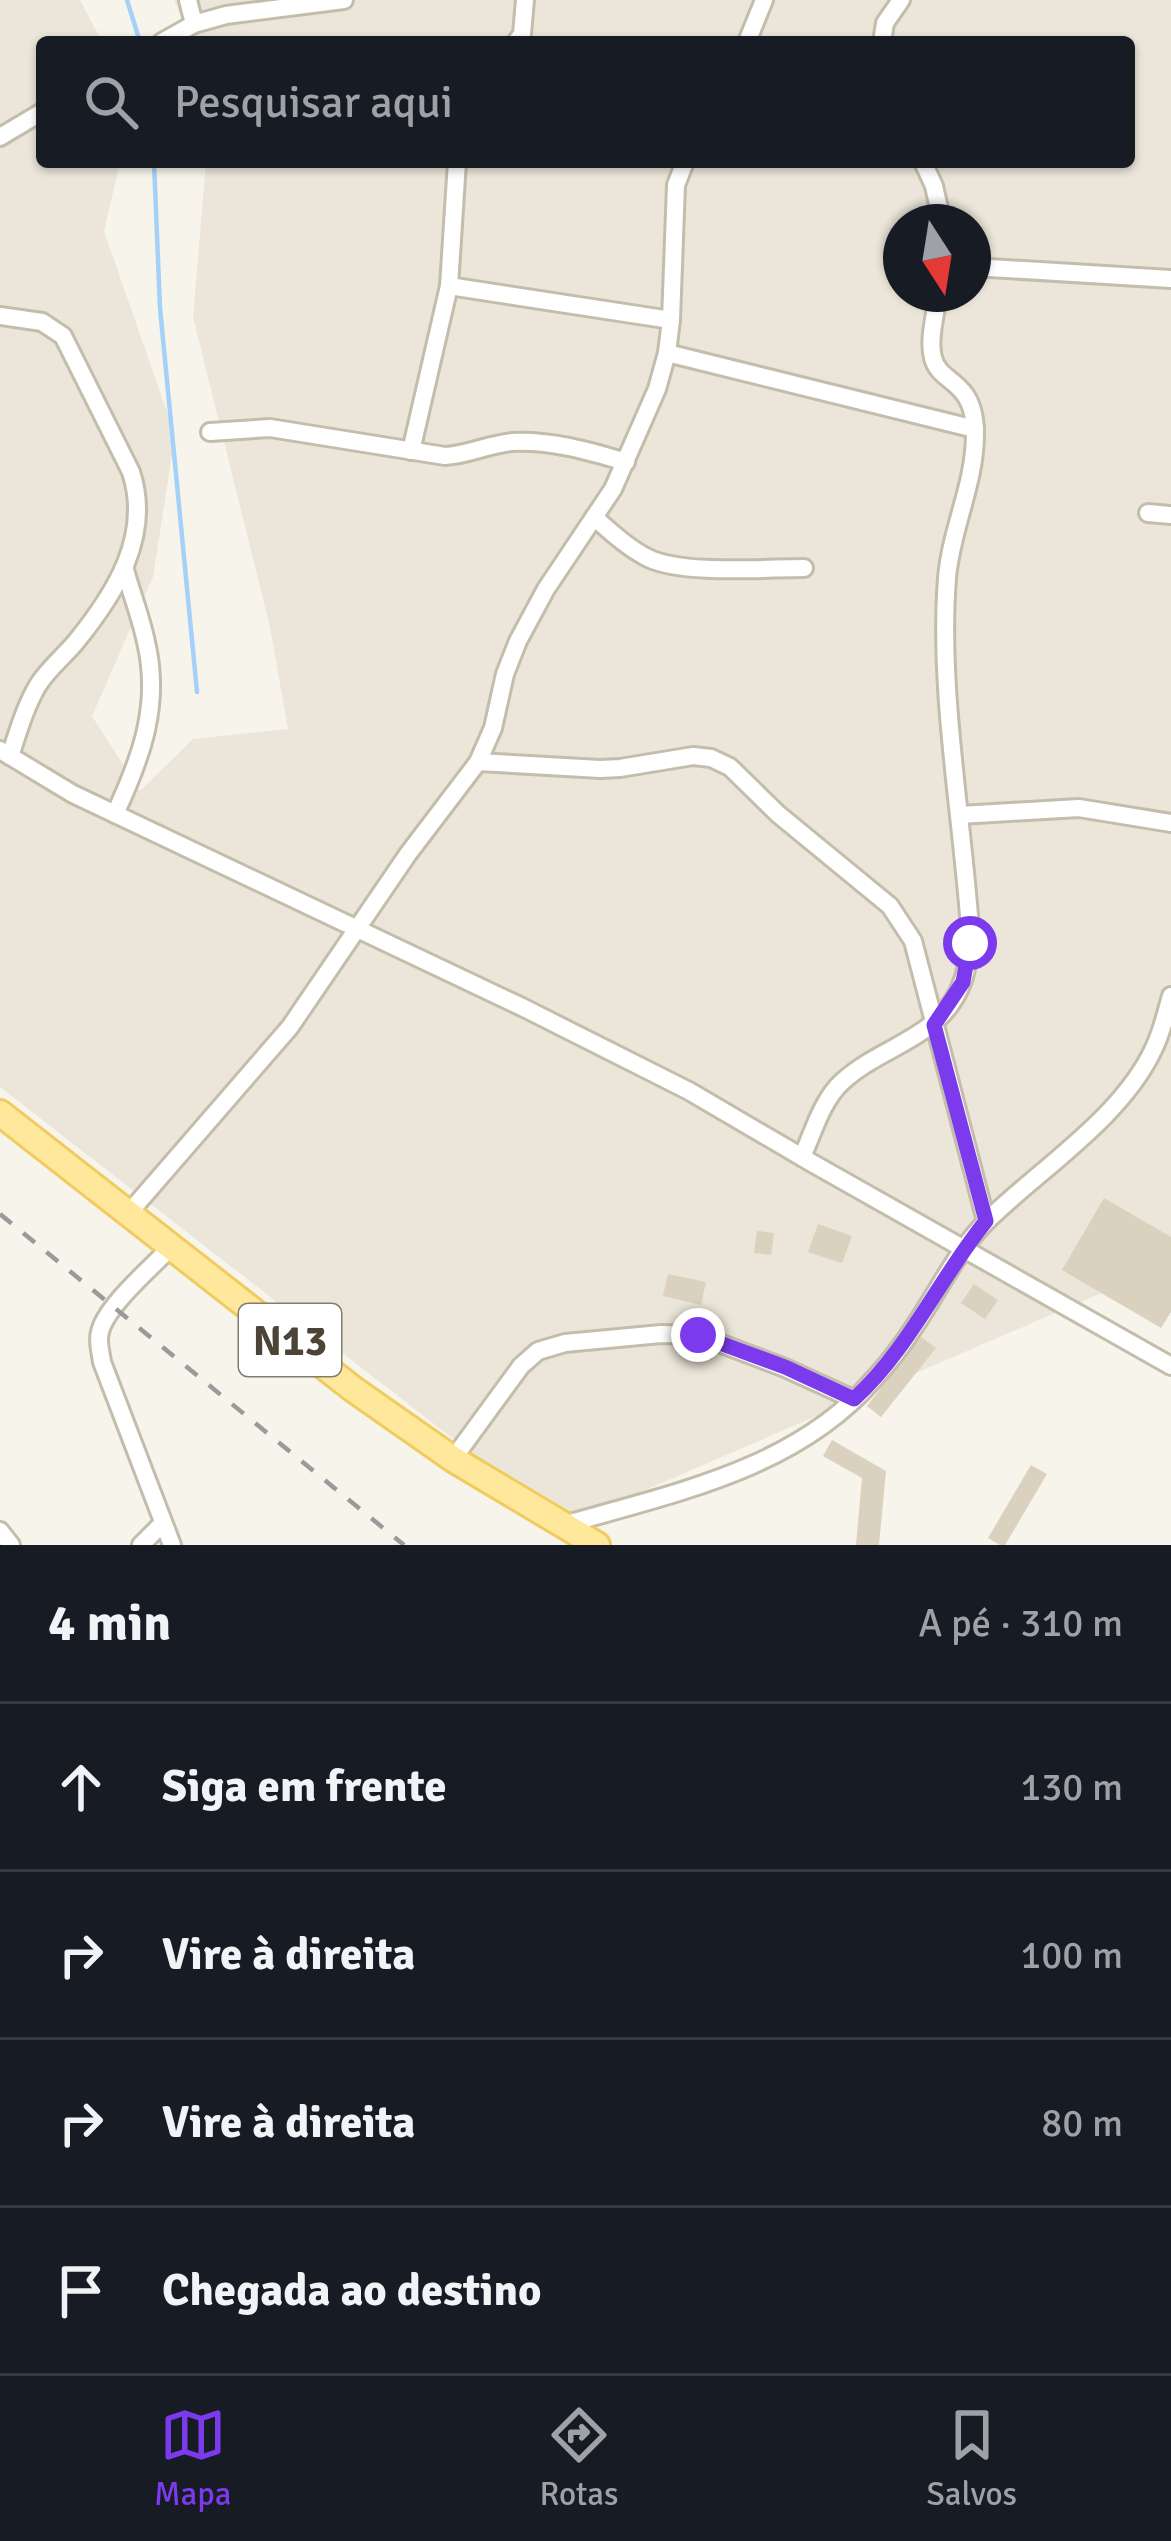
<!DOCTYPE html>
<html lang="pt">
<meta charset="utf-8">
<style>
body{margin:0;font-family:Signika,sans-serif;background:#242831;color:#f1f3f6}
.compass{position:absolute;left:883px;top:204px;width:108px;height:108px;border-radius:50%;background:#171b24;box-shadow:0 3px 9px #0004;rotate:168deg}
.stop{position:absolute;width:36px;height:36px;margin:-27px;border:9px solid #7c3aed;border-radius:50%;background:#fff}
.stop.end{background:#7c3aed;border-color:#fff;box-shadow:0 3px 12px #0008}
.list{margin:0;padding:0;list-style:none}
h2{display:flex;justify-content:space-between;align-items:center;height:156px;margin:0;padding:0 48px;font-size:51px}
h2 small{font-size:39px;font-weight:400;color:#9ea1a6}
.list li{display:grid;grid-template-columns:78px 1fr auto;gap:36px;align-items:center;box-sizing:border-box;height:168px;padding:0 48px;border-top:3px solid #363941}
.list b{display:block;font-size:45px;white-space:nowrap}
.list em{font-size:39px;font-style:normal;color:#9ea1a6}
.icon{flex:none;width:66px;height:66px;fill:none;stroke:currentColor;stroke-width:2;stroke-linecap:round;stroke-linejoin:round}
.map{position:relative;flex:none;width:1171px;height:1545px;overflow:hidden}
.search{position:absolute;background:#171b24;box-shadow:0 3px 9px #0004;left:36px;right:36px;top:36px;height:132px;display:flex;align-items:center;gap:30px;box-sizing:border-box;padding:0 42px;border-radius:12px;color:#9ea1a6;font-size:45px}
.sheet{height:828px;background:#171b24}
nav{display:flex;justify-content:space-around;align-items:center;box-sizing:border-box;height:168px;border-top:3px solid #363941;background:#171b24;font-size:33px;color:#9ea1a6}
nav a{display:grid;justify-items:center;gap:6px}
nav .on{color:#7c3aed}
.map>svg:first-child{display:block}
.residential{fill:#ebe6d9;fill-rule:evenodd}
.lines{fill:none;stroke-linecap:round;stroke-linejoin:round}
.stream{stroke:#a3d1f8;stroke-width:4.5}
.building{fill:#dad1bf}
.street-casing{stroke:#c4bdac;stroke-width:22}
.primary-casing{stroke:#f0cc60;stroke-width:30}
.street{stroke:#fff;stroke-width:16}
.primary{stroke:#ffe89c;stroke-width:24}
.rail{stroke:#9a9a9a;stroke-width:4.5;stroke-dasharray:15 15;stroke-linecap:butt}
.route{stroke:#7c3aed;stroke-width:15}
.labels{text-anchor:middle;stroke-width:12;stroke-linejoin:round;paint-order:stroke}
.shield{fill:#fff;stroke:#827d73;stroke-width:3}
.shield-label{font-size:42px;font-weight:bold;fill:#4c4537}
</style>
<div class="map">
<svg width="1171" height="1545" viewBox="0 0 1171 1545">
<rect width="100%" height="100%" fill="#f7f4eb"/>
<!-- residential -->
<path class="residential" d="M0,0H80L102,42H42V162H120L104,231L175,435L153,577L92,716L140,791L193,739L288,729L270,627L193,317L206,162H1129V42H192L174,0H1171V1263L564,1525L0,1087ZM901,222H973V294H901Z"/>
<g class="lines">
<!-- stream -->
<g class="stream">
<polyline points="127,0 140,42"/>
<polyline points="154,162 160,308 197,692"/>
</g>
</g>
<!-- building -->
<g class="building">
<polygon points="1104,1198 1171,1237 1171,1312 1161,1328 1062,1270"/>
<polygon points="818,1224 852,1236 842,1263 808,1252"/>
<polygon points="757,1231 774,1233 771,1255 754,1253"/>
<polygon points="668,1274 706,1282 701,1305 663,1296"/>
<polygon points="974,1284 998,1300 985,1319 961,1303"/>
<polygon points="921,1337 936,1348 881,1417 867,1406"/>
<polygon points="832,1440 886,1471 879,1545 856,1545 862,1478 823,1456"/>
<polygon points="1031,1465 1047,1474 1005,1545 1000,1545 988,1538"/>
</g>
<g class="lines">
<defs>
<g id="street">
<polyline points="188,0 194,24"/>
<polyline points="162,42 194,24 226,15 344,0"/>
<polyline points="516,42 522,34 525,0"/>
<polyline points="747,42 764,0"/>
<polyline points="882,42 885,23 901,0"/>
<polyline points="0,137 42,112"/>
<polyline points="923,162 934,186 942,222"/>
<polyline points="973,267 1171,279"/>
<polyline points="449,286 671,320"/>
<path d="M0,316L42,322L63,336L131,472C152,536 115,594 75,643C63,657 48,669 38,685C25,707 18,732 10,756"/>
<polyline points="667,353 975,429"/>
<path d="M210,432L270,428L445,456C468,455 489,444 512,442C551,440 589,451 626,462"/>
<polyline points="411,451 449,286 457,162"/>
<polyline points="1148,513 1171,515"/>
<path d="M594,517C611,532 628,548 648,558C683,575 764,568 804,568"/>
<polyline points="0,750 73,794 522,1007 689,1091 812,1163 1171,1366"/>
<polyline points="478,762 600,769 620,768 693,756 711,758 730,767 778,814 890,906 913,941 986,1221"/>
<path d="M115,814C141,758 161,705 146,642C141,618 132,595 125,570"/>
<polyline points="960,815 1079,808 1171,823"/>
<path d="M802,1157C813,1133 822,1100 842,1082C883,1044 943,1039 963,980C967,969 968,955 971,943C964,825 938,695 947,578C951,529 975,484 975,434C975,420 972,402 962,391C952,379 937,374 933,358C928,338 936,314 938,294"/>
<polyline points="128,1214 290,1027 408,854 478,762 493,728 505,674 518,641 546,589 613,489 657,389 667,353 671,320 676,185 685,162"/>
<path d="M171,1247C151,1268 106,1306 100,1332C97,1342 101,1353 102,1362L172,1545"/>
<polyline points="453,1459 521,1366 538,1351 565,1343 661,1334 698,1335 785,1368 853,1399"/>
<path d="M564,1525C672,1493 795,1470 873,1380C887,1365 901,1347 912,1330C938,1293 957,1249 990,1218C1043,1167 1123,1116 1154,1048C1162,1032 1166,1013 1171,996"/>
<polyline points="0,1531 11,1545"/>
<polyline points="141,1545 163,1523"/>
</g>
<polyline id="primary" points="0,1113 353,1389 453,1459 597,1545"/>
</defs>
<!-- street casing -->
<use href="#street" class="street-casing"/>
<!-- primary casing -->
<use href="#primary" class="primary-casing"/>
<!-- street -->
<use href="#street" class="street"/>
<!-- primary -->
<use href="#primary" class="primary"/>
<!-- rail -->
<polyline class="rail" points="0,1214 404,1545"/>
</g>
<g class="lines">
<!-- route -->
<path class="route" d="M698,1335L785,1367L854,1399C909,1349 939,1279 986,1221L934,1025L963,982L970,943"/>
</g>
<g class="labels">
<!-- shield labels -->
<rect class="shield" x="239" y="1304" width="102" height="72" rx="9"/>
<g class="shield-label">
<text x="290" y="1355">N13</text>
</g>
</g>
</svg>
<svg class="compass" viewBox="-18 -18 36 36"><path d="M0-13l5 13h-10z" fill="#e53935"/><path d="M0 13l5-13h-10z" fill="#9ea1a6"/></svg>
<div class="stop" style="left:970px;top:943px"></div>
<div class="stop end" style="left:698px;top:1335px"></div>
<div class="search"><svg class="icon" aria-label="search" viewBox="0 0 24 24"><circle cx="10" cy="10" r="6"/><path d="M15 15l6 6"/></svg>Pesquisar aqui</div>
</div>
<section class="sheet">
<h2>4 min<small>A pé · 310 m</small></h2>
<ul class="list">
<li><svg class="icon" aria-label="ahead" viewBox="0 0 24 24"><path d="M12 20V5M6 11l6-6 6 6"/></svg><div><b>Siga em frente</b></div><em>130 m</em></li>
<li><svg class="icon" aria-label="right" viewBox="0 0 24 24"><path d="M7 20v-9h11M14 6l5 5-5 5"/></svg><div><b>Vire à direita</b></div><em>100 m</em></li>
<li><svg class="icon" aria-label="right" viewBox="0 0 24 24"><path d="M7 20v-9h11M14 6l5 5-5 5"/></svg><div><b>Vire à direita</b></div><em>80 m</em></li>
<li><svg class="icon" aria-label="arrive" viewBox="0 0 24 24"><path d="M6 21V4h12l-3 4 3 4H6"/></svg><div><b>Chegada ao destino</b></div></li>
</ul>
</section>
<nav>
<a class="on"><svg class="icon" aria-label="map" viewBox="0 0 24 24"><path d="M3 6l6-2 6 2 6-2v14l-6 2-6-2-6 2zM9 4v14M15 6v14"/></svg>Mapa</a>
<a><svg class="icon" aria-label="directions" viewBox="0 0 24 24"><path d="M12 3l9 9-9 9-9-9zM9 14v-3h6M13 9l2 2-2 2"/></svg>Rotas</a>
<a><svg class="icon" aria-label="saved" viewBox="0 0 24 24"><path d="M7 4h10v16l-5-4-5 4z"/></svg>Salvos</a>
</nav>
